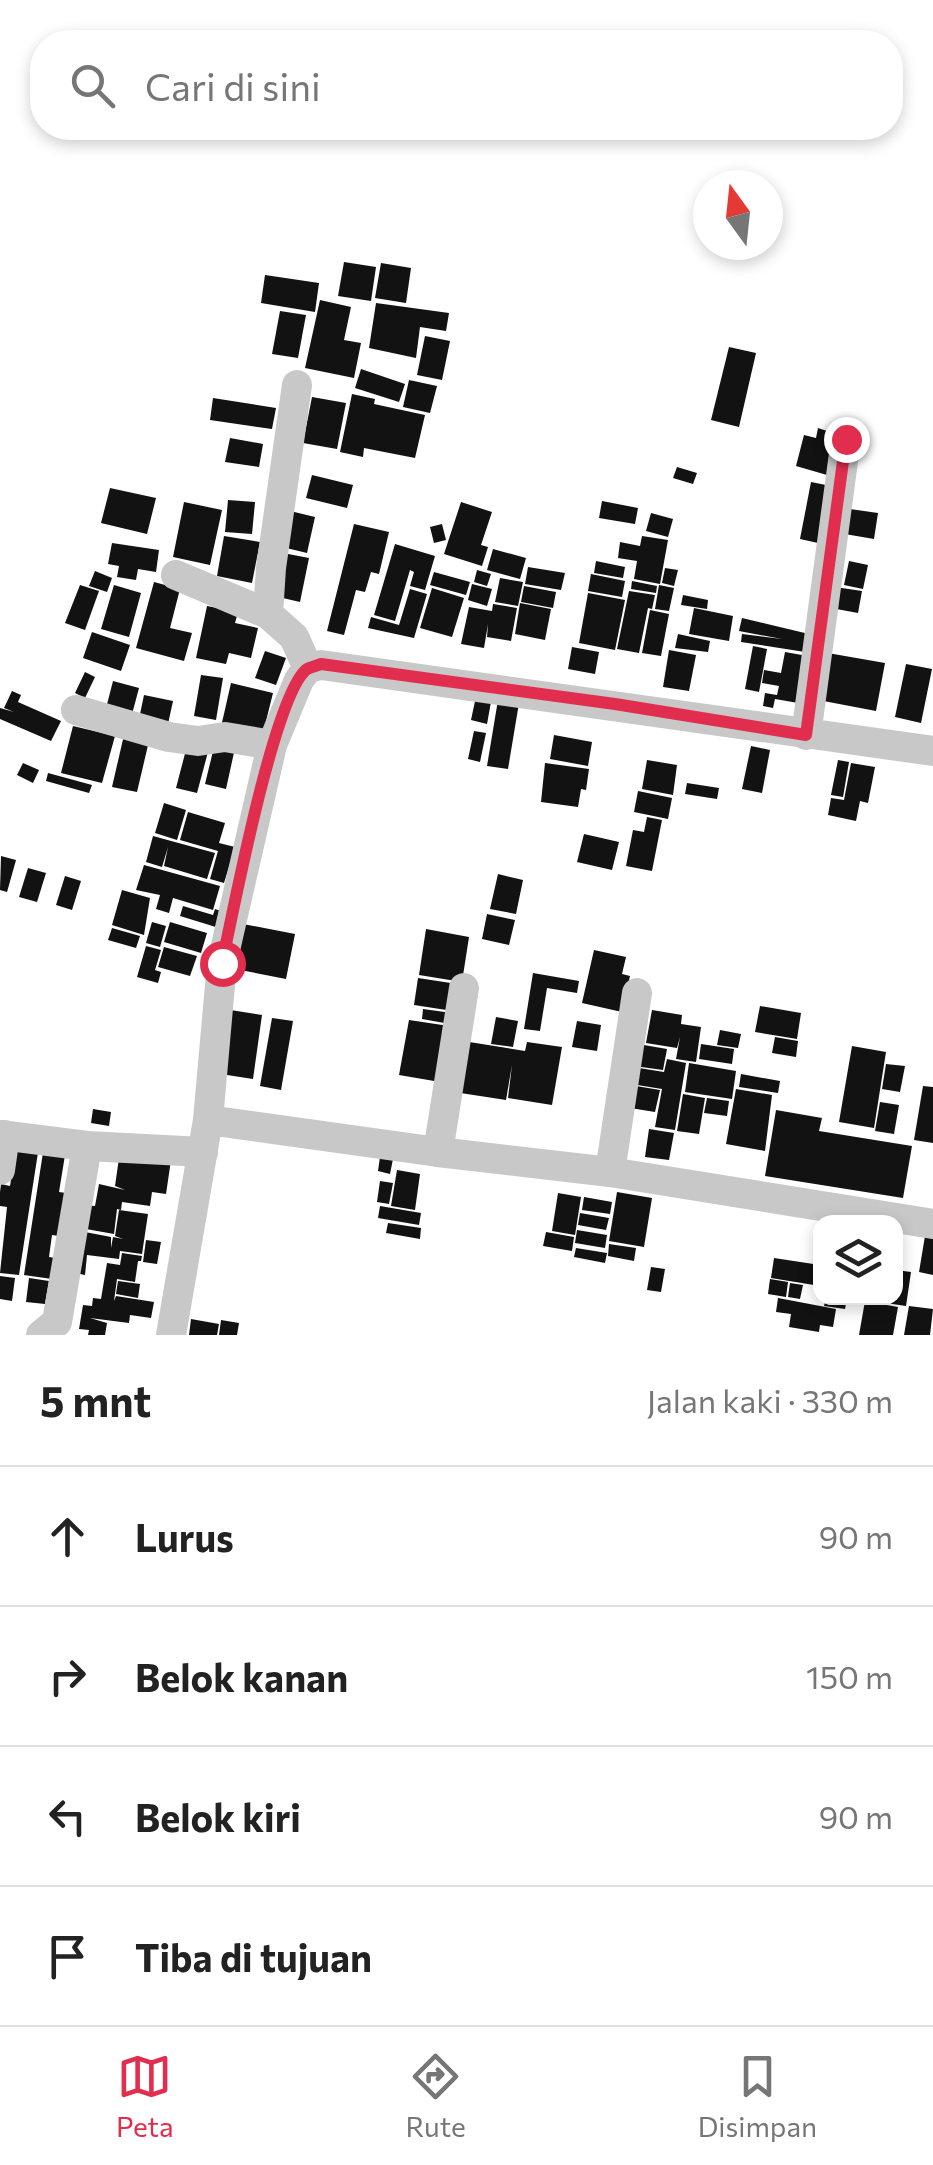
<!DOCTYPE html>
<html lang="id">
<meta charset="utf-8">
<style>
body{margin:0;font-family:Commissioner,sans-serif;background:#f6f6f6;color:#222}
.controls{position:absolute;right:30px;bottom:30px;display:grid;overflow:hidden;border-radius:20px;box-shadow:0 5px 15px #0003}
.controls button{width:90px;height:90px;display:grid;place-items:center;padding:0;border:0;border-bottom:2px solid #e0e0e0;background:#fff;color:#222;font:50px sans-serif}
.compass{position:absolute;left:693px;top:170px;width:90px;height:90px;border-radius:50%;background:#fff;box-shadow:0 5px 15px #0003;rotate:345deg}
.stop{position:absolute;width:30px;height:30px;margin:-22px;border:8px solid #e22e4e;border-radius:50%;background:#fff}
.stop.end{background:#e22e4e;border-color:#fff;box-shadow:0 2px 10px #0008}
.list{margin:0;padding:0;list-style:none}
h2{display:flex;justify-content:space-between;align-items:center;height:130px;margin:0;padding:0 40px;font-size:42px}
h2 small{font-size:32px;font-weight:400;color:#767676}
.list li{display:grid;grid-template-columns:65px 1fr auto;gap:30px;align-items:center;box-sizing:border-box;height:140px;padding:0 40px;border-top:2px solid #e0e0e0}
.list b{display:block;font-size:38px;white-space:nowrap}
.list em{font-size:32px;font-style:normal;color:#767676}
.icon{flex:none;width:55px;height:55px;fill:none;stroke:currentColor;stroke-width:2;stroke-linecap:round;stroke-linejoin:round}
.map{position:relative;flex:none;width:933px;height:1335px;overflow:hidden}
.search{position:absolute;background:#fff;box-shadow:0 5px 15px #0003;left:30px;right:30px;top:30px;height:110px;display:flex;align-items:center;gap:25px;box-sizing:border-box;padding:0 35px;border-radius:40px;color:#767676;font-size:38px}
.sheet{height:690px;background:#fff}
nav{display:flex;justify-content:space-around;align-items:center;box-sizing:border-box;height:140px;border-top:2px solid #e0e0e0;background:#fff;font-size:28px;color:#767676}
nav a{display:grid;justify-items:center;gap:5px}
nav .on{color:#e22e4e}
.map>svg:first-child{display:block}
.building{fill:#121212}
.lines{fill:none;stroke-linecap:round;stroke-linejoin:round}
.minor{stroke:#c8c8c8;stroke-width:30}
.route{stroke:#e22e4e;stroke-width:12}
</style>
<div class="map">
<svg width="933" height="1335" viewBox="0 0 933 1335">
<rect width="100%" height="100%" fill="#fff"/>
<!-- building -->
<g class="building">
<polygon points="344,262 376,267 371,301 338,296"/>
<polygon points="381,263 411,268 406,303 375,298"/>
<polygon points="265,275 319,283 315,312 261,303"/>
<polygon points="320,300 351,307 344,340 361,343 354,378 305,368"/>
<polygon points="376,303 449,313 446,331 420,327 416,358 369,348"/>
<polygon points="280,311 306,315 298,358 272,354"/>
<polygon points="425,336 450,341 442,380 417,375"/>
<polygon points="729,347 756,353 739,427 711,420"/>
<polygon points="361,369 405,384 399,402 355,388"/>
<polygon points="409,380 437,386 430,413 403,407"/>
<polygon points="352,394 375,399 374,404 425,415 415,458 364,448 363,457 340,452"/>
<polygon points="312,397 346,403 337,449 303,443"/>
<polygon points="213,398 276,408 272,429 210,420"/>
<polygon points="818,428 830,432 827,441 837,444 827,475 796,466 804,435 816,438"/>
<polygon points="230,438 263,444 259,467 225,462"/>
<polygon points="677,467 697,473 693,484 673,478"/>
<polygon points="312,475 353,485 347,508 306,498"/>
<polygon points="811,482 836,487 818,543 800,539"/>
<polygon points="110,488 156,498 147,534 101,523"/>
<polygon points="228,500 255,502 252,534 225,532"/>
<polygon points="602,501 638,508 635,524 599,518"/>
<polygon points="184,502 222,510 210,565 173,557"/>
<polygon points="461,502 492,512 481,545 488,547 482,566 444,554"/>
<polygon points="843,508 878,513 874,539 839,533"/>
<polygon points="286,510 315,517 307,553 278,546"/>
<polygon points="651,513 673,519 668,537 646,531"/>
<polygon points="354,524 389,532 379,574 371,572 365,592 356,590 344,635 327,631"/>
<polygon points="442,524 446,540 434,543 430,527"/>
<polygon points="224,536 260,542 252,583 217,576"/>
<polygon points="642,536 668,540 660,584 634,579 637,561 618,558 620,542 640,546"/>
<polygon points="112,543 159,550 156,572 138,569 136,580 117,577 119,566 108,564"/>
<polygon points="395,544 435,556 425,590 410,586 414,572 410,570 395,621 374,615"/>
<polygon points="493,549 526,558 520,579 487,570"/>
<polygon points="283,553 309,558 300,602 274,596"/>
<polygon points="596,561 625,567 623,578 594,573"/>
<polygon points="849,561 868,565 863,589 844,585"/>
<polygon points="528,567 565,573 561,590 525,584"/>
<polygon points="665,568 678,570 674,586 662,583"/>
<polygon points="477,570 491,574 487,586 474,582"/>
<polygon points="95,571 112,578 107,592 89,586"/>
<polygon points="434,572 470,582 466,595 430,585"/>
<polygon points="591,574 625,581 622,597 588,591"/>
<polygon points="500,578 523,582 518,606 495,602"/>
<polygon points="632,581 657,586 656,593 631,589"/>
<polygon points="154,582 180,589 170,628 192,633 184,661 136,648"/>
<polygon points="472,584 492,589 487,606 468,600"/>
<polygon points="80,585 99,591 85,630 65,623"/>
<polygon points="114,585 141,593 129,637 101,629"/>
<polygon points="659,585 674,588 669,611 655,609"/>
<polygon points="524,586 556,592 553,608 521,602"/>
<polygon points="835,587 862,591 858,613 831,608"/>
<polygon points="432,588 464,598 452,637 420,628"/>
<polygon points="410,589 427,594 414,638 368,628 371,617 399,625"/>
<polygon points="629,591 655,595 652,609 648,608 639,653 617,649"/>
<polygon points="588,593 625,600 615,650 579,643"/>
<polygon points="683,595 708,600 707,609 681,605"/>
<polygon points="520,603 551,609 545,640 515,634"/>
<polygon points="493,604 517,608 511,641 487,637 488,624 484,648 461,644 469,607 492,611"/>
<polygon points="207,606 238,612 235,623 258,628 251,658 229,653 226,664 196,658"/>
<polygon points="694,608 733,616 729,641 689,634"/>
<polygon points="650,610 669,614 661,656 642,653"/>
<polygon points="742,618 809,634 805,652 741,642 742,634 782,639 739,631"/>
<polygon points="92,632 130,645 121,671 83,658"/>
<polygon points="678,634 710,641 708,652 675,648"/>
<polygon points="753,646 767,649 759,692 745,689"/>
<polygon points="572,647 599,652 595,674 568,669"/>
<polygon points="669,650 696,655 689,691 663,687"/>
<polygon points="265,651 286,658 276,685 255,678"/>
<polygon points="785,652 813,657 804,704 775,699 773,708 763,706 765,693 777,695 779,686 762,683 764,670 781,673"/>
<polygon points="822,652 885,663 876,711 813,699"/>
<polygon points="906,664 932,669 921,723 895,717"/>
<polygon points="85,672 95,677 85,698 75,693"/>
<polygon points="201,675 223,678 216,720 194,716"/>
<polygon points="113,681 139,688 131,718 105,712"/>
<polygon points="231,683 273,693 262,737 221,727"/>
<polygon points="478,687 493,691 487,724 471,720"/>
<polygon points="12,691 21,695 18,702 61,721 51,741 0,719 0,708 14,712 4,708"/>
<polygon points="144,695 173,701 168,724 139,719"/>
<polygon points="498,700 519,703 508,769 487,766"/>
<polygon points="73,726 115,736 102,783 61,773"/>
<polygon points="474,731 486,733 480,762 468,759"/>
<polygon points="124,735 149,741 137,792 112,787"/>
<polygon points="554,735 592,742 588,766 550,759"/>
<polygon points="215,743 235,748 226,789 205,784"/>
<polygon points="187,746 208,752 197,793 176,788"/>
<polygon points="751,746 770,750 762,793 742,789"/>
<polygon points="647,760 677,765 673,795 642,789"/>
<polygon points="838,760 849,762 843,797 831,795"/>
<polygon points="23,763 39,770 33,783 17,775"/>
<polygon points="545,763 589,769 586,790 581,789 578,807 541,802"/>
<polygon points="851,763 875,767 868,803 860,801 856,821 828,815 831,798 844,800"/>
<polygon points="48,773 92,785 89,793 46,781"/>
<polygon points="687,783 719,788 717,799 685,794"/>
<polygon points="638,791 672,798 668,819 634,812"/>
<polygon points="164,803 186,810 177,840 155,833"/>
<polygon points="188,812 225,823 219,843 235,847 224,883 210,879 218,851 180,840"/>
<polygon points="647,817 662,820 652,871 626,866 633,830 644,832"/>
<polygon points="584,834 619,842 612,870 577,862"/>
<polygon points="153,836 215,853 207,879 164,866 168,847 162,867 146,862"/>
<polygon points="1,856 16,860 7,892 0,890"/>
<polygon points="144,865 220,886 213,910 173,898 169,913 156,909 160,895 136,890"/>
<polygon points="28,868 46,873 37,902 19,897"/>
<polygon points="498,874 523,880 516,914 490,909"/>
<polygon points="65,876 81,881 72,910 56,905"/>
<polygon points="122,890 150,898 144,935 112,925"/>
<polygon points="183,906 213,915 215,909 224,912 219,928 180,916"/>
<polygon points="487,914 515,920 509,945 482,939"/>
<polygon points="152,922 166,926 160,947 146,943"/>
<polygon points="170,922 207,933 201,953 164,942"/>
<polygon points="243,924 295,934 286,979 235,969"/>
<polygon points="112,928 140,936 136,948 108,940"/>
<polygon points="426,929 469,937 462,982 419,975"/>
<polygon points="146,946 161,950 155,970 161,972 158,983 137,977"/>
<polygon points="164,947 197,956 190,976 158,967"/>
<polygon points="594,950 626,957 622,974 630,976 622,1012 582,1003"/>
<polygon points="533,973 579,981 577,993 547,988 540,1031 524,1029"/>
<polygon points="418,978 457,984 453,1011 414,1005"/>
<polygon points="760,1006 801,1013 797,1039 755,1032"/>
<polygon points="224,1009 262,1015 253,1079 214,1073"/>
<polygon points="423,1009 452,1013 450,1024 422,1019"/>
<polygon points="652,1010 682,1015 681,1024 701,1027 696,1062 676,1059 680,1037 677,1048 646,1043"/>
<polygon points="496,1017 518,1021 513,1047 491,1044"/>
<polygon points="272,1018 293,1021 281,1090 260,1086"/>
<polygon points="409,1020 449,1026 440,1082 399,1075"/>
<polygon points="577,1021 601,1025 597,1051 572,1047"/>
<polygon points="720,1030 741,1034 738,1048 717,1045"/>
<polygon points="775,1037 798,1041 796,1057 772,1053"/>
<polygon points="463,1041 525,1051 527,1042 562,1047 552,1105 508,1098 512,1065 506,1100 454,1092"/>
<polygon points="638,1044 667,1049 663,1070 634,1066"/>
<polygon points="701,1044 734,1049 732,1064 699,1059"/>
<polygon points="852,1046 886,1052 874,1128 839,1122"/>
<polygon points="667,1059 686,1063 675,1130 655,1127 662,1089 631,1084 633,1067 664,1072"/>
<polygon points="689,1063 736,1071 732,1099 685,1092"/>
<polygon points="886,1064 905,1066 900,1092 882,1089"/>
<polygon points="741,1074 780,1081 778,1093 739,1087"/>
<polygon points="630,1085 660,1090 655,1112 624,1107"/>
<polygon points="923,1086 933,1087 933,1143 914,1140"/>
<polygon points="736,1089 772,1095 765,1151 726,1144"/>
<polygon points="683,1094 705,1098 699,1134 677,1131"/>
<polygon points="707,1098 729,1101 727,1116 704,1113"/>
<polygon points="880,1102 899,1105 894,1134 875,1131"/>
<polygon points="93,1109 111,1112 109,1126 91,1123"/>
<polygon points="776,1110 822,1118 819,1131 912,1146 903,1198 765,1176"/>
<polygon points="649,1129 674,1133 669,1160 645,1157"/>
<polygon points="17,1143 39,1146 19,1275 0,1273 7,1207 0,1206 0,1192 1,1184 10,1186"/>
<polygon points="44,1146 66,1149 59,1192 73,1194 66,1237 52,1235 49,1257 62,1259 59,1280 24,1275"/>
<polygon points="380,1157 393,1159 390,1174 378,1171"/>
<polygon points="119,1158 171,1160 166,1194 152,1192 150,1206 122,1202 121,1210 117,1209 114,1234 86,1229 85,1232 111,1237 111,1248 113,1237 123,1239 115,1236 119,1210 148,1214 142,1254 120,1251 119,1259 87,1255 85,1275 75,1273 84,1205 95,1206 99,1184 125,1190 115,1186"/>
<polygon points="397,1170 420,1174 415,1210 391,1206"/>
<polygon points="380,1181 393,1183 389,1204 377,1202"/>
<polygon points="617,1192 652,1198 644,1247 609,1241"/>
<polygon points="558,1193 581,1197 575,1235 552,1231"/>
<polygon points="584,1197 612,1202 610,1214 582,1210"/>
<polygon points="380,1206 421,1213 419,1225 378,1218"/>
<polygon points="580,1213 609,1218 606,1230 578,1225"/>
<polygon points="388,1223 421,1228 420,1239 386,1233"/>
<polygon points="927,1224 933,1225 933,1275 919,1272"/>
<polygon points="577,1230 607,1235 605,1248 575,1243"/>
<polygon points="546,1232 574,1237 572,1251 543,1246"/>
<polygon points="146,1240 161,1242 157,1264 143,1262"/>
<polygon points="609,1244 636,1248 634,1261 608,1256"/>
<polygon points="576,1248 607,1253 605,1263 574,1257"/>
<polygon points="122,1253 142,1256 141,1261 138,1261 135,1282 117,1279 114,1301 116,1296 154,1302 151,1318 130,1315 129,1323 90,1318 107,1323 105,1335 88,1335 89,1330 79,1329 83,1305 92,1306 93,1298 101,1299 107,1263 120,1265"/>
<polygon points="774,1258 820,1265 820,1286 771,1278"/>
<polygon points="651,1267 665,1269 661,1292 647,1290"/>
<polygon points="896,1270 911,1272 906,1306 866,1300 896,1298"/>
<polygon points="0,1276 15,1278 12,1301 0,1299"/>
<polygon points="29,1278 49,1281 45,1304 26,1302"/>
<polygon points="770,1279 788,1282 786,1297 768,1294"/>
<polygon points="118,1281 140,1284 138,1298 116,1294"/>
<polygon points="790,1283 803,1285 800,1299 788,1297"/>
<polygon points="778,1298 836,1309 833,1327 820,1325 819,1332 789,1327 791,1314 776,1312"/>
<polygon points="826,1298 847,1298 845,1309 824,1306"/>
<polygon points="865,1301 898,1307 893,1335 859,1335"/>
<polygon points="909,1306 933,1309 930,1335 904,1335"/>
<polygon points="191,1319 219,1324 217,1335 189,1335"/>
<polygon points="221,1320 239,1323 237,1335 219,1335"/>
</g>
<g class="lines">
<!-- minor -->
<g class="minor">
<polyline points="297,385 271,568 268,614 294,637 308,668"/>
<polyline points="176,575 268,614"/>
<polyline points="76,710 169,737 198,741 225,737 272,745"/>
<polyline points="806,735 846,439"/>
<polyline points="208,1120 222,963 272,745 299,680 308,668 321,665 933,751"/>
<polyline points="0,1135 87,1146 203,1152"/>
<polyline points="438,1152 464,988"/>
<polyline points="0,1170 5,1135"/>
<polyline points="610,1172 637,993"/>
<polyline points="41,1335 57,1322 87,1146"/>
<polyline points="171,1335 208,1120 438,1152 610,1172 933,1224"/>
</g>
</g>
<g class="lines">
<!-- route -->
<path class="route" d="M222,963C233,913 274,694 307,669C309,668 318,665 321,664L615,704L806,735L846,439"/>
</g>
</svg>
<div class="controls">
<button><svg class="icon" aria-label="layers" viewBox="0 0 24 24"><path d="M12 4l9 5-9 5-9-5zM3 14l9 5 9-5"/></svg></button>
</div>
<svg class="compass" viewBox="-18 -18 36 36"><path d="M0-13l5 13h-10z" fill="#e53935"/><path d="M0 13l5-13h-10z" fill="#767676"/></svg>
<div class="stop" style="left:222px;top:963px"></div>
<div class="stop end" style="left:846px;top:439px"></div>
<div class="search"><svg class="icon" aria-label="search" viewBox="0 0 24 24"><circle cx="10" cy="10" r="6"/><path d="M15 15l6 6"/></svg>Cari di sini</div>
</div>
<section class="sheet">
<h2>5 mnt<small>Jalan kaki · 330 m</small></h2>
<ul class="list">
<li><svg class="icon" aria-label="ahead" viewBox="0 0 24 24"><path d="M12 20V5M6 11l6-6 6 6"/></svg><div><b>Lurus</b></div><em>90 m</em></li>
<li><svg class="icon" aria-label="right" viewBox="0 0 24 24"><path d="M7 20v-9h11M14 6l5 5-5 5"/></svg><div><b>Belok kanan</b></div><em>150 m</em></li>
<li><svg class="icon" aria-label="left" viewBox="0 0 24 24"><path d="M17 20v-9H6M10 6l-5 5 5 5"/></svg><div><b>Belok kiri</b></div><em>90 m</em></li>
<li><svg class="icon" aria-label="arrive" viewBox="0 0 24 24"><path d="M6 21V4h12l-3 4 3 4H6"/></svg><div><b>Tiba di tujuan</b></div></li>
</ul>
</section>
<nav>
<a class="on"><svg class="icon" aria-label="map" viewBox="0 0 24 24"><path d="M3 6l6-2 6 2 6-2v14l-6 2-6-2-6 2zM9 4v14M15 6v14"/></svg>Peta</a>
<a><svg class="icon" aria-label="directions" viewBox="0 0 24 24"><path d="M12 3l9 9-9 9-9-9zM9 14v-3h6M13 9l2 2-2 2"/></svg>Rute</a>
<a><svg class="icon" aria-label="saved" viewBox="0 0 24 24"><path d="M7 4h10v16l-5-4-5 4z"/></svg>Disimpan</a>
</nav>
